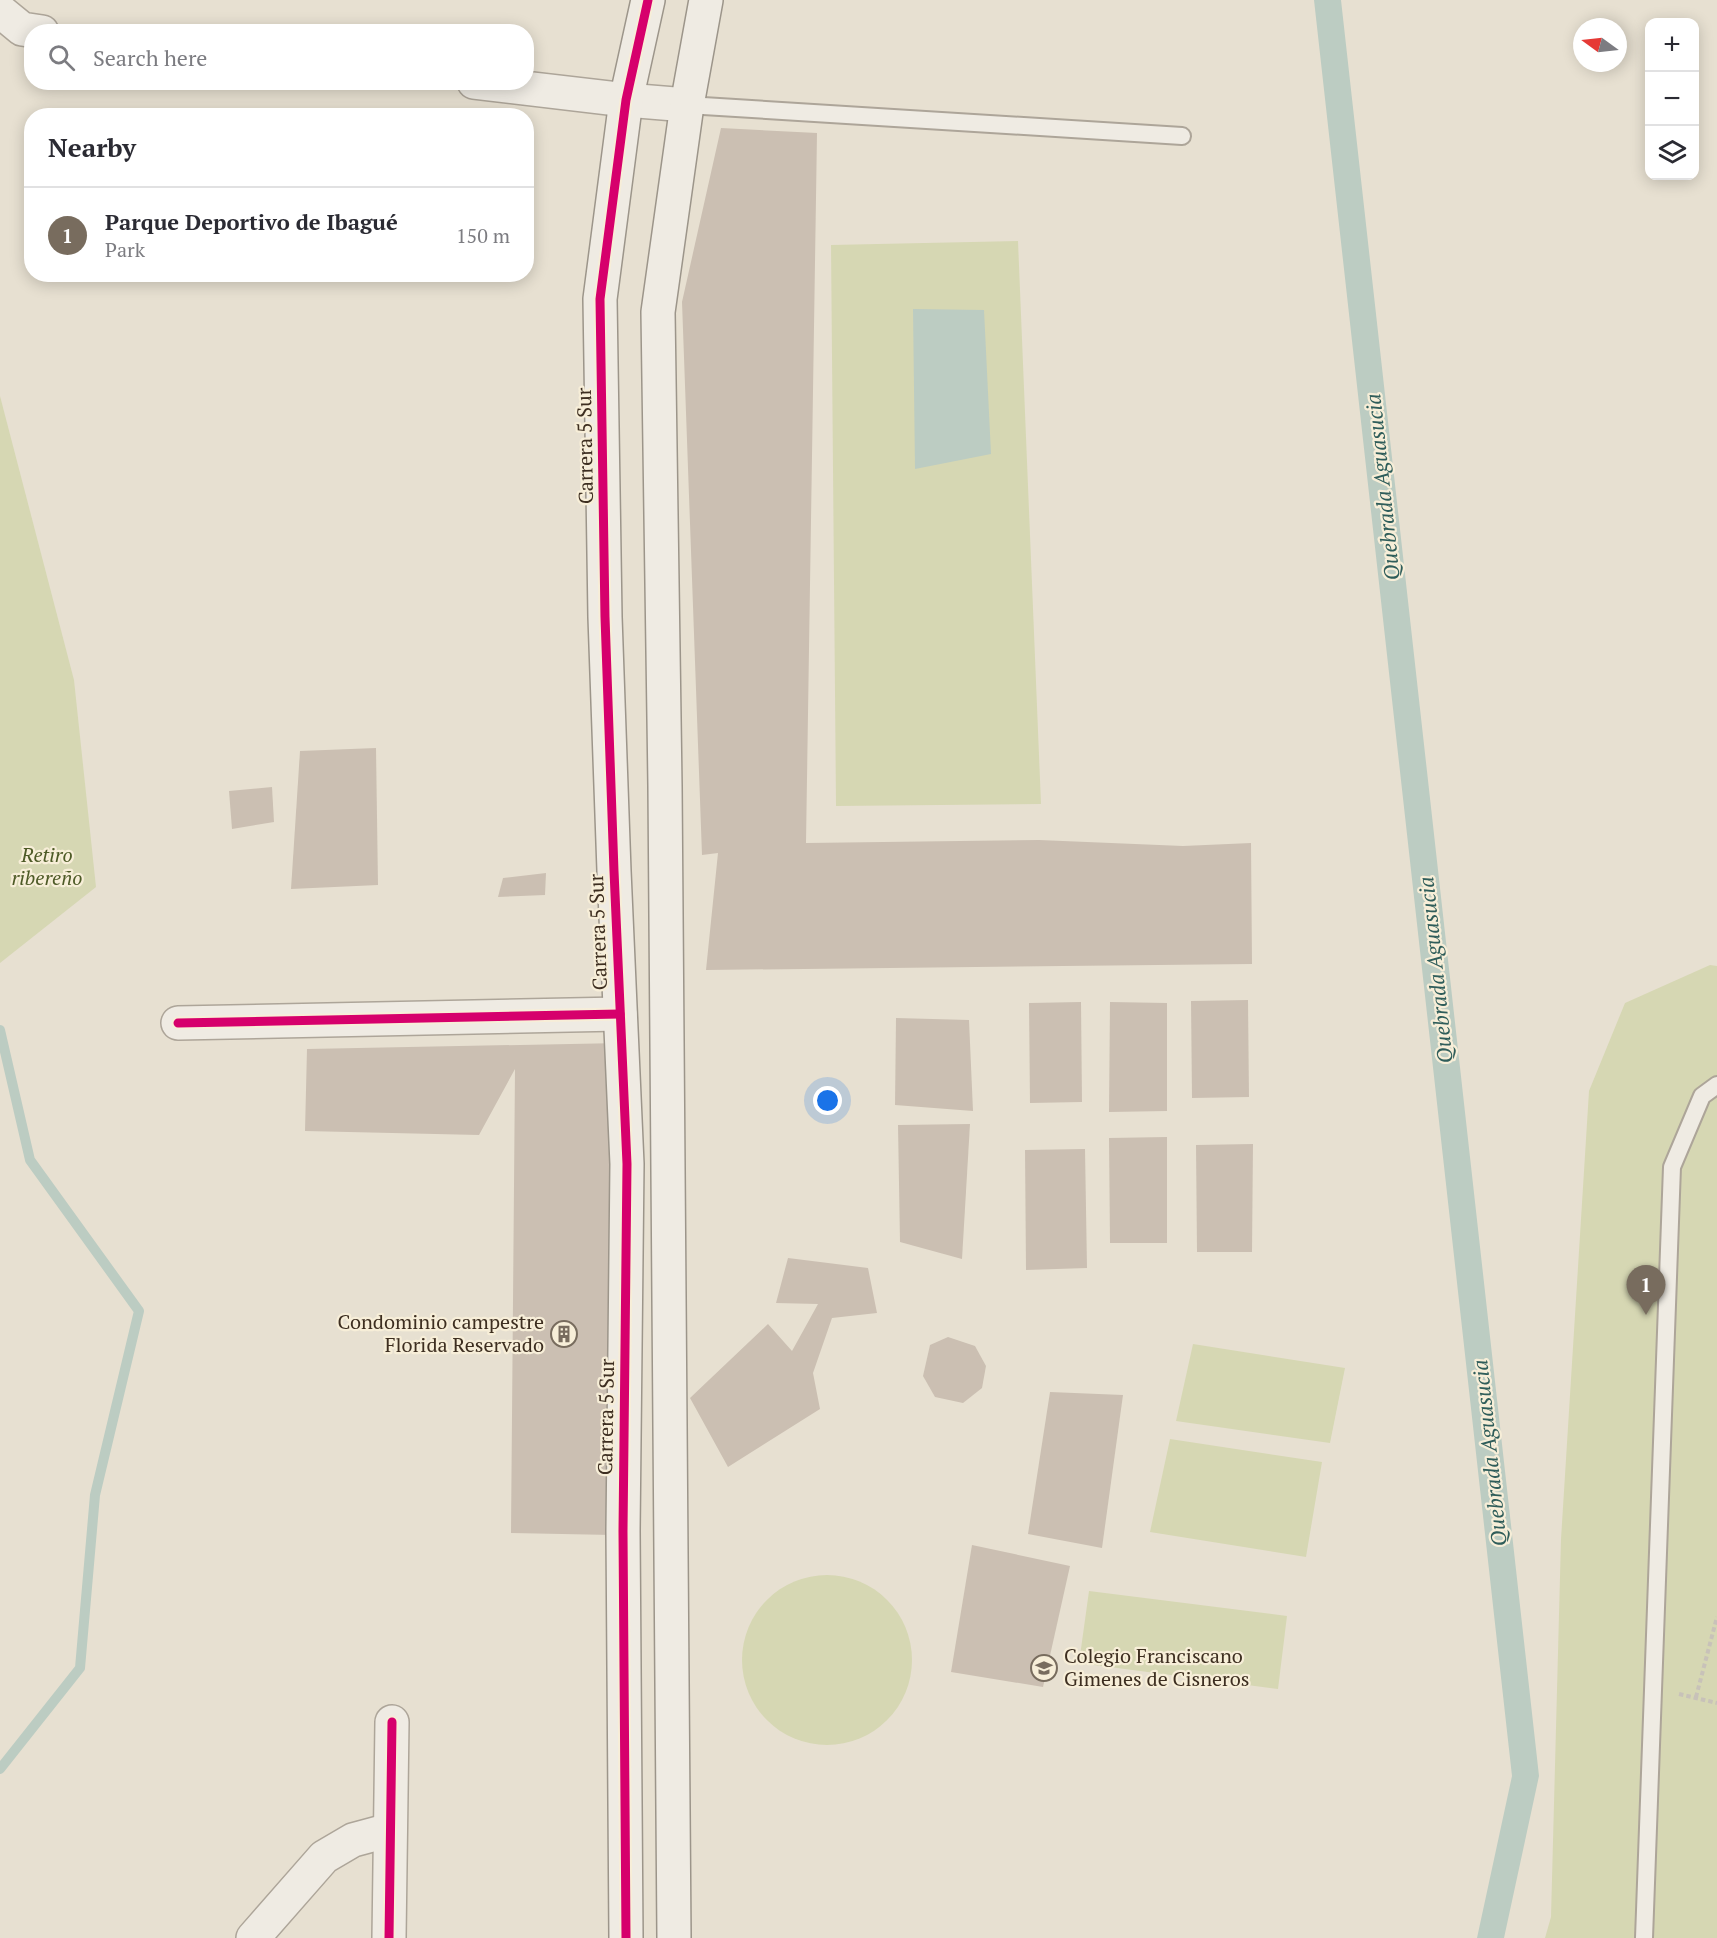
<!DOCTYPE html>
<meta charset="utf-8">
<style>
body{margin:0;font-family:"PT Serif",serif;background:#f7f7f7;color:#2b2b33}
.controls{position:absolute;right:18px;top:18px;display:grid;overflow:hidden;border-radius:12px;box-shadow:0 3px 15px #0003}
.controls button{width:54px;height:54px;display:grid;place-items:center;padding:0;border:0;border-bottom:2px solid #e1e1e2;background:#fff;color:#2b2b33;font:30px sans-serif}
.compass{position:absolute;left:1573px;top:18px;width:54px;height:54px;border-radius:50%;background:#fff;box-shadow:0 3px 15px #0003;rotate:285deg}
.you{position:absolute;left:828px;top:1101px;width:21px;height:21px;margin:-15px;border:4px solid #fff;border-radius:50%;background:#1a73e8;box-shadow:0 0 0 9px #1a73e833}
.badge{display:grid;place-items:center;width:39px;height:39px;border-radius:50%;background:#786c5e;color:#fff;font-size:20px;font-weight:700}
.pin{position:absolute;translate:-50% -50px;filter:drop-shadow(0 2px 3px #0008)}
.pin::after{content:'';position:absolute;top:32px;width:21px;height:18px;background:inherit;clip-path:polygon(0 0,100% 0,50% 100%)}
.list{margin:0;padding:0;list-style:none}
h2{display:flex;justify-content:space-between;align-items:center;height:78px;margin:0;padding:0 24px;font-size:26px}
h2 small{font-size:20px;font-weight:400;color:#7c7c81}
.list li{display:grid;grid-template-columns:39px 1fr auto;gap:18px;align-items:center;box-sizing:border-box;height:96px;padding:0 24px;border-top:2px solid #e1e1e2}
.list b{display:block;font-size:22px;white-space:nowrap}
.list p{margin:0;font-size:20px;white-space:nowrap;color:#7c7c81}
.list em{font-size:20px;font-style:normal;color:#7c7c81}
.icon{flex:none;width:33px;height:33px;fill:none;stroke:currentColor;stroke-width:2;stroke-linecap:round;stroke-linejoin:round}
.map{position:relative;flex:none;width:1717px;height:1938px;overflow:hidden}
.search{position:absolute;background:#fff;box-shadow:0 3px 15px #0003;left:24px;top:24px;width:510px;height:66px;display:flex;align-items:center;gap:15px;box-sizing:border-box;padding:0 21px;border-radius:24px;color:#7c7c81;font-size:22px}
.panel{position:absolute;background:#fff;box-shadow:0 3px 15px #0003;left:24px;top:108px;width:510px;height:174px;border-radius:24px}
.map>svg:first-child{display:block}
.green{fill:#d6d7b3}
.water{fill:#bcccc2}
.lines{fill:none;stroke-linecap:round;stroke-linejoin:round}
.stream{stroke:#bcccc2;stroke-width:10}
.building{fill:#cbbfb2}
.lane-casing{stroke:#ada599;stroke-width:20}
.street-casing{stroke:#ada599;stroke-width:36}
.secondary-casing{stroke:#9c958a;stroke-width:36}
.path{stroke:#c8c2b9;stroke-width:4;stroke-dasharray:4.5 3;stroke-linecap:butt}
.lane{stroke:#efebe3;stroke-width:16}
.street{stroke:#efebe3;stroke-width:33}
.secondary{stroke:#efebe3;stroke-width:33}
.cycleway-casing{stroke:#f7eed8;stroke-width:13}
.cycleway{stroke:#d6006c;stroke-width:9}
.labels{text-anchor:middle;stroke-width:4.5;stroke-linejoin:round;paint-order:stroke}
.street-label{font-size:20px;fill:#3d2e20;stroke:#f7eed8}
.park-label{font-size:20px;font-style:italic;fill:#4d5a26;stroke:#f7eed8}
.poi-label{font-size:20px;fill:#3d2e20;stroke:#f7eed8;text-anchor:end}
.water-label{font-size:21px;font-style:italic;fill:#2f5d5a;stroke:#f7eed8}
</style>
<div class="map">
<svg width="1717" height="1938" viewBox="0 0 1717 1938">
<rect width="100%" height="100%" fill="#e7e0d1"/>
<!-- green -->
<g class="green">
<polygon points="1018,241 1041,804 836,806 831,245"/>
<polygon points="0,396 74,680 96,887 0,963"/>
<polygon points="1710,965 1717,966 1717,1938 1545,1938 1551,1917 1561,1539 1589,1091 1625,1003"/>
<polygon points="1193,1344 1345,1368 1330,1443 1176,1421"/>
<polygon points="1170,1439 1322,1462 1306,1557 1150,1532"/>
<circle cx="827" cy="1660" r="85"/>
<polygon points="1089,1591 1287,1616 1278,1689 1079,1663"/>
</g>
<!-- water -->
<g class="water">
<polygon points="1314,0 1341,0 1539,1776 1504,1938 1477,1938 1512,1776"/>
<polygon points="913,309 984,310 991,454 915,469"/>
</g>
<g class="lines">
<!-- stream -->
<polyline class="stream" points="0,1030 30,1160 139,1311 95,1495 80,1668 0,1769"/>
</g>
<!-- building -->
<g class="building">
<polygon points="721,128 817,133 806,843 1039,840 1183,846 1251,843 1252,964 706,970 718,853 702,855 682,302"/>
<polygon points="376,748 378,885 291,889 300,751"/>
<polygon points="272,787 274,822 232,829 229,791"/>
<polygon points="546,873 545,895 498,897 503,878"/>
<polygon points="1248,1000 1249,1097 1192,1098 1191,1001"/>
<polygon points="1081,1002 1082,1102 1030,1103 1029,1003"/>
<polygon points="1110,1002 1167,1003 1167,1111 1109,1112"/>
<polygon points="896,1018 969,1020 973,1111 895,1105"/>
<polygon points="621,1043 613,1535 511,1533 515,1069 479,1135 305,1131 307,1049"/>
<polygon points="970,1124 962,1259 900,1242 898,1125"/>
<polygon points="1167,1137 1167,1243 1110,1243 1109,1138"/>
<polygon points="1253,1144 1252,1252 1197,1252 1196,1145"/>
<polygon points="1085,1149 1087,1268 1026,1270 1025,1150"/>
<polygon points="788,1258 868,1268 877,1313 832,1318 813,1373 820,1409 728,1467 690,1398 768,1324 792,1351 818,1304 776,1303"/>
<polygon points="948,1337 975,1346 986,1366 982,1388 963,1403 935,1397 923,1376 930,1345"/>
<polygon points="1050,1392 1123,1395 1102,1548 1028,1534"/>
<polygon points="972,1545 1070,1566 1043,1687 951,1672"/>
</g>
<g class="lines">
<defs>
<g id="lane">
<polyline points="687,105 1182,136"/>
<polyline points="1644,1938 1672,1167 1702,1096 1717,1085"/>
</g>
<g id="street">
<polyline points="0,11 22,29 42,32"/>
<polyline points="474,82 626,100 687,105"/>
<polyline points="178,1023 620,1014"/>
<polyline points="253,1938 324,1857 353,1840 390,1830"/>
<polyline points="389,1938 392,1722"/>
</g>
<g id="secondary">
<polyline points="626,1938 623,1531 627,1164 614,871 605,617 600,299 626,100 648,0"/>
<polyline points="674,1938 665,786 658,312 687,105 706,0"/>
</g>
</defs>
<!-- lane casing -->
<use href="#lane" class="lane-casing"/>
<!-- street casing -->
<use href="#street" class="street-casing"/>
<!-- secondary casing -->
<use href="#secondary" class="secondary-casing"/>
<!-- path -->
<g class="path">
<polyline points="1679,1694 1717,1703"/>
<polyline points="1696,1697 1717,1617"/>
</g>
<!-- lane -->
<use href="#lane" class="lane"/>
<!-- street -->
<use href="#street" class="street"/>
<!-- secondary -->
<use href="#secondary" class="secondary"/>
<defs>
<g id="cycleway">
<polyline points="178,1023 620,1014"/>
<polyline points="389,1938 392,1722"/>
<polyline points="626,1938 623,1531 627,1164 614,871 605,617 600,299 626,100 648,0"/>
</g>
</defs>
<!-- cycleway casing -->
<use href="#cycleway" class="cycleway-casing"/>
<!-- cycleway -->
<use href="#cycleway" class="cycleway"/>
</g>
<!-- icons -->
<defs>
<symbol id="building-ring" viewBox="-11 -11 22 22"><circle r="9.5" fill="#f7eed8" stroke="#786c5e" stroke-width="1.5"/><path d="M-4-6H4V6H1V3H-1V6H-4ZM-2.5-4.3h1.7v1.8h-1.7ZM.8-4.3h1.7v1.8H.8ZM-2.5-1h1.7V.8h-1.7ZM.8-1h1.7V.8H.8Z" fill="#786c5e"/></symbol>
<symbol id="school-ring" viewBox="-11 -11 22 22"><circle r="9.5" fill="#f7eed8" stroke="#786c5e" stroke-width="1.5"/><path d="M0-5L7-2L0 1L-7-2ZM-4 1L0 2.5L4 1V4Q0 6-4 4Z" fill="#786c5e"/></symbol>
</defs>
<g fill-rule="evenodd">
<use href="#building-ring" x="549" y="1319" width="30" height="30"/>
<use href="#school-ring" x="1029" y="1653" width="30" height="30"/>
</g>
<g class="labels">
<!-- street labels -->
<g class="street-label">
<text transform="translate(585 446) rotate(-91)" y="7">Carrera 5 Sur</text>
<text transform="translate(598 932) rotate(-92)" y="7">Carrera 5 Sur</text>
<text transform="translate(606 1417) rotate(-89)" y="7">Carrera 5 Sur</text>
</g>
<!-- park labels -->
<g class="park-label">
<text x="47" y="862">Retiro<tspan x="47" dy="23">ribereño</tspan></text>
</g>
<!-- poi labels -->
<g class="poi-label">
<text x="544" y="1329">Condominio campestre<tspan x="544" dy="23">Florida Reservado</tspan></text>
<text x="1064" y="1663" text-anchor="start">Colegio Franciscano<tspan x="1064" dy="23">Gimenes de Cisneros</tspan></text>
</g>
<!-- water labels -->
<g class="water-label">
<text transform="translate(1383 487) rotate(-96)" y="7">Quebrada Aguasucia</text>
<text transform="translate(1436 970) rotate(-96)" y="7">Quebrada Aguasucia</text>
<text transform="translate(1490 1453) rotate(-96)" y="7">Quebrada Aguasucia</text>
</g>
</g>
</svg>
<div class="controls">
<button>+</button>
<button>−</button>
<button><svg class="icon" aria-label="layers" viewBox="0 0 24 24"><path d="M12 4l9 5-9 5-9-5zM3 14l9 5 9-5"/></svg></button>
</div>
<svg class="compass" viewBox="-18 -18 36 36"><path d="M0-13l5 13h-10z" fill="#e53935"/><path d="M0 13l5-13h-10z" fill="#7c7c81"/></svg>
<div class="you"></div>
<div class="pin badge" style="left:1646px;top:1315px">1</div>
<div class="search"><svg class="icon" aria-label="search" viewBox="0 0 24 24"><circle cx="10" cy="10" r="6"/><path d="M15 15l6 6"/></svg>Search here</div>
<section class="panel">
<h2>Nearby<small></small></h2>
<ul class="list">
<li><span class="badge">1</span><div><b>Parque Deportivo de Ibagué</b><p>Park</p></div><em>150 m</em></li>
</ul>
</section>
</div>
